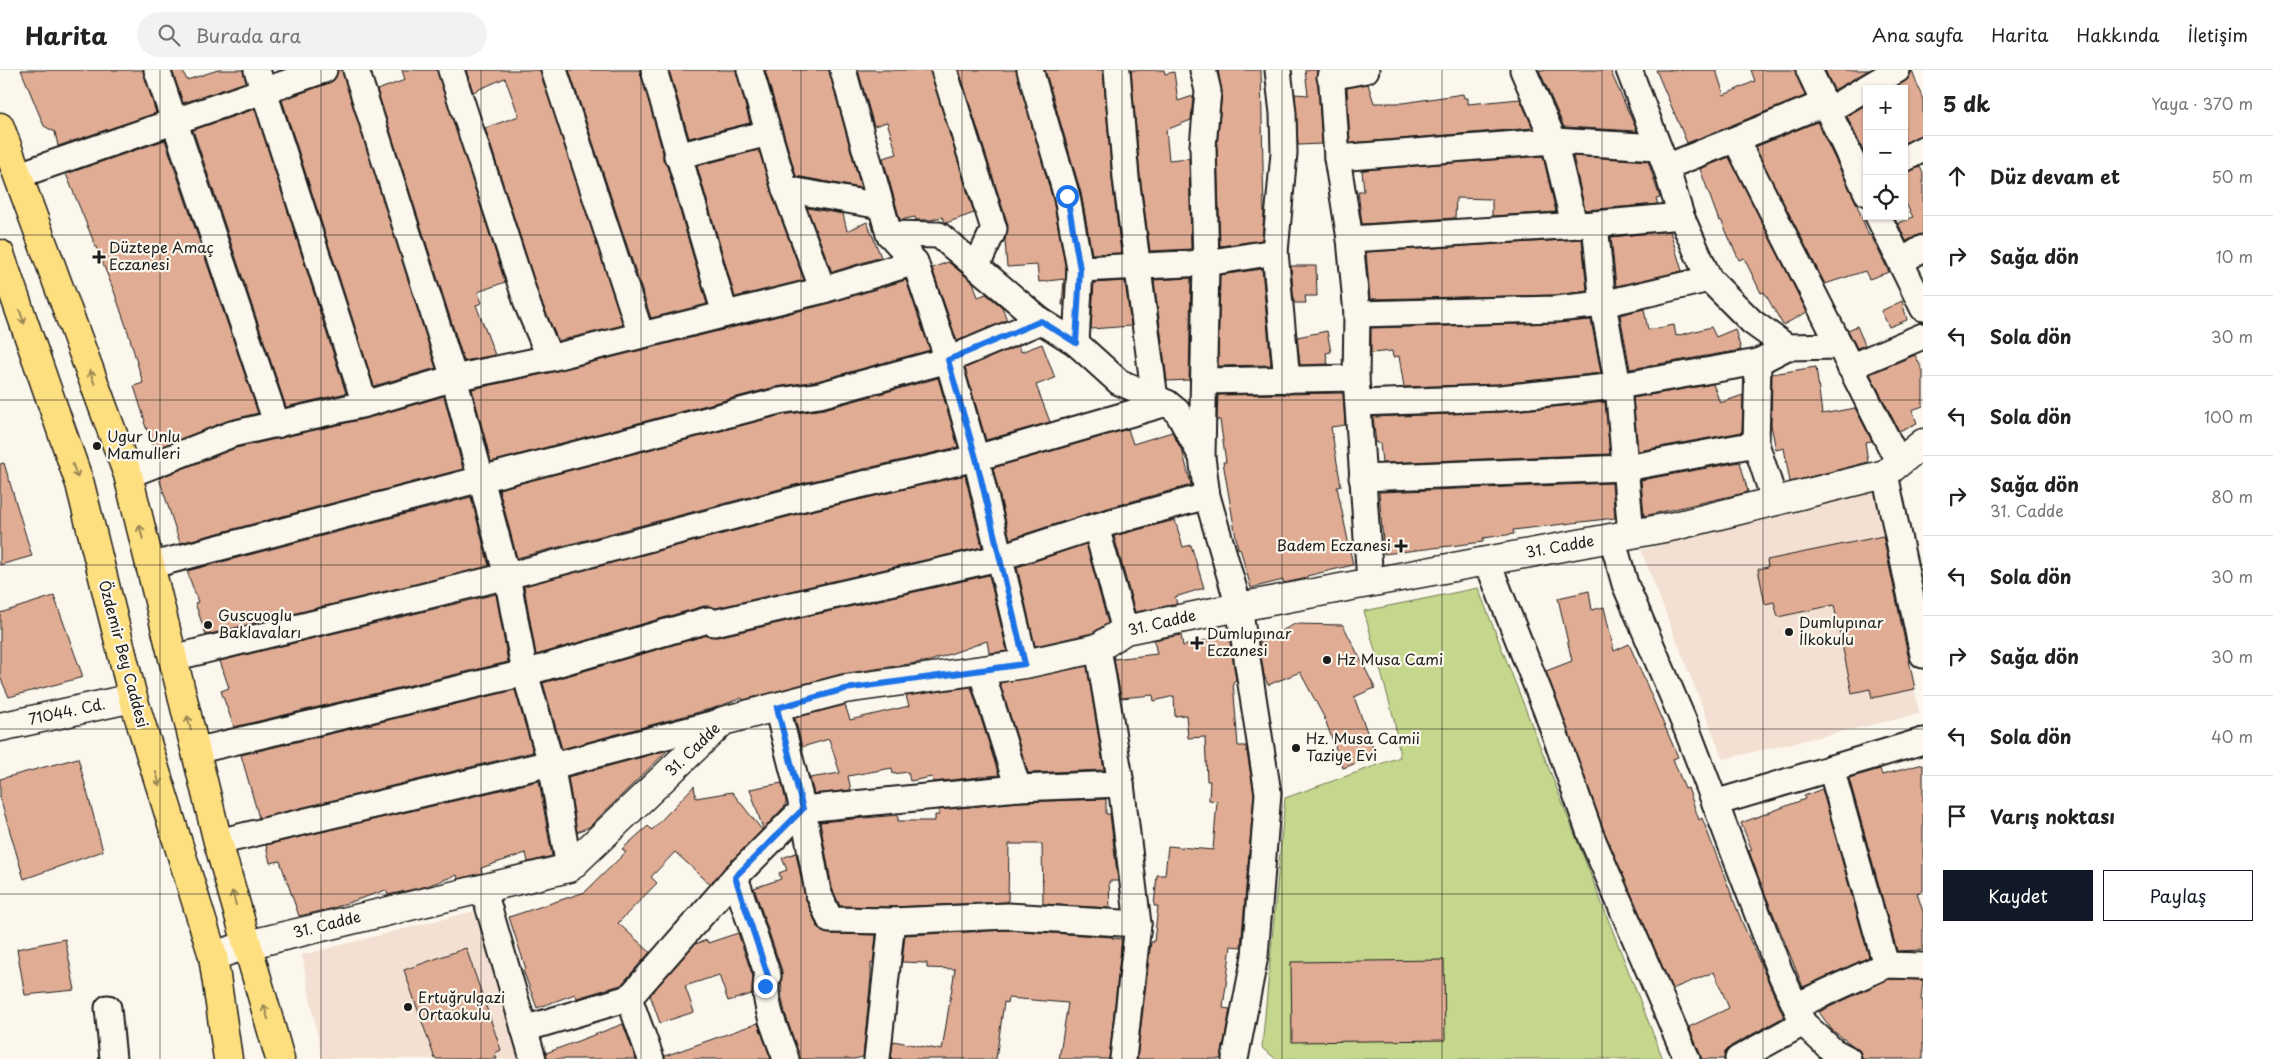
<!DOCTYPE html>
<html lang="tr">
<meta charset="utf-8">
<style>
body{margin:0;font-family:"Playpen Sans",sans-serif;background:#f2f2f2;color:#222}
.controls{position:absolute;right:15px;top:15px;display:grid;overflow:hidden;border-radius:0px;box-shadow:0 1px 4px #0004}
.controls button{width:45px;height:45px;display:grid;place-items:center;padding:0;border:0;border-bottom:1px solid #e0e0e0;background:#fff;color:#222;font:25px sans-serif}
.stop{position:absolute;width:15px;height:15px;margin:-11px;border:4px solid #1a73e8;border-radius:50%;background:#fff}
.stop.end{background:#1a73e8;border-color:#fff;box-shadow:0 1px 5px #0008}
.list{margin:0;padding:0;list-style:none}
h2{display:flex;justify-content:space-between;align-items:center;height:65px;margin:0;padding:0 20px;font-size:21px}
h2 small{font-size:16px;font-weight:400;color:#767676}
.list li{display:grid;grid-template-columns:32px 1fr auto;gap:15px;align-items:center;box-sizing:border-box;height:80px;padding:0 20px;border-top:1px solid #e0e0e0}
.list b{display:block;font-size:19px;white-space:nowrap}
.list p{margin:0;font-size:16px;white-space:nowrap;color:#767676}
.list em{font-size:16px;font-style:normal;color:#767676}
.actions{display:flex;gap:10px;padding:15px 20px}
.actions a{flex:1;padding:11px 0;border:1px solid #111827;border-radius:0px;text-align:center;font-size:18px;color:#111827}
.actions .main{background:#111827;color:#fff}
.icon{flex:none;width:28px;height:28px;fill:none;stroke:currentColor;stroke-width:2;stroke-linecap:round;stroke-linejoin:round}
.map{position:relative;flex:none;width:1923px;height:989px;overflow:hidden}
header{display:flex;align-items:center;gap:30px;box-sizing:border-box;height:70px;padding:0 25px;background:#fff;border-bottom:1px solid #e0e0e0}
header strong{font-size:24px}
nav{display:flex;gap:28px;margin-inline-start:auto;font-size:18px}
.search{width:350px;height:45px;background:#f2f2f2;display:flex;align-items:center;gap:12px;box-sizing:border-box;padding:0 18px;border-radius:28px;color:#767676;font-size:19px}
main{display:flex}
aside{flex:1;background:#fff}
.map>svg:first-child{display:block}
.built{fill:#f3e0d2}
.green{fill:#c4d78c;stroke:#707a54}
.building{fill:#e0ac94;stroke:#1c1c1c}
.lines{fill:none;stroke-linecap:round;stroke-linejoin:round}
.street-casing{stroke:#1c1c1c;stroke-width:29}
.secondary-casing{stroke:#1c1c1c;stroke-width:31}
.primary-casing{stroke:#1c1c1c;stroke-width:31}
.street{stroke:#fbf7ec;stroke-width:25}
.secondary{stroke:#fbf7ec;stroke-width:28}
.primary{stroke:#fedf80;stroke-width:28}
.oneway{stroke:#988753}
.route{stroke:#1a73e8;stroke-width:6}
.grid{fill:none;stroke:#1c1c1c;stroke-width:1;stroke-opacity:0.55}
.poi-dot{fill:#1c1c1c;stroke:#fbf7ec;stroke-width:2}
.labels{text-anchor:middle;stroke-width:4.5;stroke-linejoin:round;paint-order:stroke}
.poi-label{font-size:15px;fill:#1c1c1c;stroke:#fbf7ec;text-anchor:start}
.street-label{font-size:15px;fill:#1c1c1c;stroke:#fbf7ec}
</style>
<header>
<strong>Harita</strong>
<div class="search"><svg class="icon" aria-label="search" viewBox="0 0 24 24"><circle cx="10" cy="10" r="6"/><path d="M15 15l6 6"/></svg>Burada ara</div>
<nav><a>Ana sayfa</a><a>Harita</a><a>Hakkında</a><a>İletişim</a></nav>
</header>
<main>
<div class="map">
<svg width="1923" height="989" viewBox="0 0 1923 989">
<rect width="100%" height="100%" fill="#fbf7ec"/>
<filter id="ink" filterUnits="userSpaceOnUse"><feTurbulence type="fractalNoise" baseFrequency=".02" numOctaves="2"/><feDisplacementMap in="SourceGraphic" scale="10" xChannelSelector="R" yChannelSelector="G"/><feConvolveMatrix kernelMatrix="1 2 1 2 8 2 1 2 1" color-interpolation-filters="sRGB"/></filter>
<g filter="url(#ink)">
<!-- built -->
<g class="built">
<polygon points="1877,414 1919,644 1723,689 1641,480"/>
<polygon points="474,841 521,989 322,989 302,885"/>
</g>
<!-- green -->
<polygon class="green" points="1478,518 1663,989 1276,989 1262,978 1285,728 1400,687 1394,649 1364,541"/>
<!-- building -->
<g class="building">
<polygon points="21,0 143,0 156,43 58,76 55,62 44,56"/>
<polygon points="172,0 182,0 187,10 218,0 243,0 246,12 183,33"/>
<polygon points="338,0 342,0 436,298 374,316 282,30 329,13 335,9"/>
<polygon points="402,0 437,0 505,212 478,222 482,233 476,235 495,285 464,291 377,20 405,10"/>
<polygon points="466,0 540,0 623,255 558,271 541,231 485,58 519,46 505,8 473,22"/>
<polygon points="569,0 640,0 663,83 663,90 667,96 707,234 651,248"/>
<polygon points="669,0 736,0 750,53 689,68"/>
<polygon points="765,0 829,0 861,118 796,106"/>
<polygon points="858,0 930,0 974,143 946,153 942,147 931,150 916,150 915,147 900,150 883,88 897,84 887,52 874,56"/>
<polygon points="959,0 1016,0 1053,130 1066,200 1064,235 1062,235 1064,209 1039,212 1037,195 1007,197 1005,170 1008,155"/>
<polygon points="1045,0 1103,0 1112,109 1121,183 1092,184 1081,123"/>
<polygon points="1131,0 1164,0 1165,4 1174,2 1178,31 1193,26 1191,50 1166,60 1169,90 1189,88 1191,179 1150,181 1140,106"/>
<polygon points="1218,0 1261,0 1264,144 1262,170 1220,176 1217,76 1222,22"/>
<polygon points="1305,0 1317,0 1322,74 1298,75 1295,24 1308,25"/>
<polygon points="1539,0 1610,0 1637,61 1564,57"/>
<polygon points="1656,0 1716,0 1724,25 1755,11 1751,0 1795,0 1805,26 1687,73"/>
<polygon points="1825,0 1869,0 1834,20"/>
<polygon points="1912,0 1923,30 1923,65 1904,73 1904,19 1893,19 1909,8"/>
<polygon points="1368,14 1374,33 1403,33 1463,24 1464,28 1468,28 1468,34 1520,29 1533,58 1350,73 1347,18"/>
<polygon points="1867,34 1867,89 1847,46"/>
<polygon points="255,39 346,323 286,337 193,60"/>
<polygon points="1817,52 1855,130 1869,166 1871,165 1889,202 1869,209 1865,201 1825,214 1755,77"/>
<polygon points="165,70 258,343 227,351 154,379 144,352 145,351 134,316 143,313 128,262 114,221 66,104"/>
<polygon points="759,80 772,124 804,210 735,227 697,96"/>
<polygon points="1543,86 1556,142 1492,146 1492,129 1456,128 1455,148 1362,154 1358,121 1364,121 1362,100"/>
<polygon points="1573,86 1648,91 1660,128 1656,129 1658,134 1585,140"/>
<polygon points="1729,87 1807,242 1783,255 1764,222 1761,223 1744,188 1739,190 1721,150 1719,151 1700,99"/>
<polygon points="1920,97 1923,103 1923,164 1906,171 1898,153 1913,147 1904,130 1904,103"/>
<polygon points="807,138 843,144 847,161 867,152 881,187 832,202"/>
<polygon points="1670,161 1682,201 1616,216 1611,167"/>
<polygon points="1582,169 1587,221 1555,225 1370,229 1366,182"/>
<polygon points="948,192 973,212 978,227 986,224 1002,237 1007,250 957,271 932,198"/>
<polygon points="1291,196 1316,196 1317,226 1305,226 1306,233 1294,233"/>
<polygon points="1262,199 1271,295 1218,296 1220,205"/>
<polygon points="1191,208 1189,310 1167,311 1154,210"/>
<polygon points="906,210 930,280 817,311 775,317 491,392 472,319 553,302 827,234"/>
<polygon points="1125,211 1131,256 1091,259 1094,213"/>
<polygon points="1902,231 1907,250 1889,257 1881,241"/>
<polygon points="1644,239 1648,260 1674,255 1676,266 1711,257 1716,267 1735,259 1741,280 1630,299 1620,245"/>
<polygon points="1591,250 1601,303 1499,314 1404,317 1399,286 1393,287 1392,281 1371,283 1371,258 1556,253"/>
<polygon points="1857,256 1865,275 1857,278 1848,260"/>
<polygon points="1327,261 1331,282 1326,283 1328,294 1300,295 1297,267"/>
<polygon points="1042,274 1055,308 1036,315 1050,352 986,370 965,298 1018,276 1021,282"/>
<polygon points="1915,285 1923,301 1923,336 1912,340 1917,353 1899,361 1870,304"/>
<polygon points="1816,297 1822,344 1855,338 1872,371 1865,372 1868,392 1790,412 1784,378 1776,380 1771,355 1772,304"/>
<polygon points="938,308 958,377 795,415 517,488 499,419 782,345 824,339"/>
<polygon points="1713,314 1720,333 1743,325 1742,362 1638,381 1633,328"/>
<polygon points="1343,323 1345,355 1331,357 1341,416 1337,417 1353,495 1307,506 1307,508 1284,513 1283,510 1251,518 1240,478 1238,479 1223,392 1226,392 1220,350 1217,350 1218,325"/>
<polygon points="444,326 463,399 180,473 159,408 236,378 368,348"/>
<polygon points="1605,332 1610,384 1382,393 1380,373 1376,373 1373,347 1501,342"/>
<polygon points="1128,359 1133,374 1172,362 1183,383 1191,415 1086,444 1010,469 993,398"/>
<polygon points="1740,392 1748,422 1644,446 1641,410"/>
<polygon points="4,393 32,486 0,495 0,394"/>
<polygon points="965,405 982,477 716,538 704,536 536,585 524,516 802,443"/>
<polygon points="1612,413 1615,448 1513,460 1514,464 1483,468 1483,472 1384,484 1379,422"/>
<polygon points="471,427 489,496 206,565 195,533 198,532 187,501"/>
<polygon points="1175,450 1183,477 1191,475 1204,518 1175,527 1177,534 1135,542 1114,466"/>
<polygon points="1883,466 1915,619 1872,628 1870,619 1852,623 1834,535 1778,547 1774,532 1765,534 1758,499 1768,497 1767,490"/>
<polygon points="1086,474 1108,553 1092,563 1035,576 1017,497"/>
<polygon points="989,505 1007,581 989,583 987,571 930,591 841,604 743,630 742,628 714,638 562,679 543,613 707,565 717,567"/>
<polygon points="1589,521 1592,540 1604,537 1614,581 1629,574 1678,687 1673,689 1685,719 1688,718 1699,750 1702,748 1742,852 1784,947 1731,976 1725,982 1724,989 1702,989 1689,957 1729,938 1714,902 1672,919 1604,761 1546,601 1572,591 1558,528"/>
<polygon points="496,524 508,592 234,657 221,621 229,618 220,591"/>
<polygon points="54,526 83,607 9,627 0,607 0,543"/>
<polygon points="1295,554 1343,555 1375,618 1354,627 1376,686 1343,698 1324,647 1300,602 1268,615 1264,605 1259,573 1281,565 1279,562"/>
<polygon points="1229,564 1236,610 1233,612 1238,676 1246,676 1254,724 1241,877 1231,876 1223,938 1230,939 1221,989 1137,989 1151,872 1154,872 1158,836 1154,836 1157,805 1165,805 1168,776 1213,780 1217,731 1209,730 1210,711 1207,711 1205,667 1188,668 1186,645 1175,646 1174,626 1154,631 1153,625 1121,628 1114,589 1157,584 1154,570 1181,565 1183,576"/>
<polygon points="1087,596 1104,700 1028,703 1000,613"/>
<polygon points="971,617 999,705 933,712 932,707 910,711 908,702 893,704 892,698 848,706 851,720 814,724 810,708 840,703 829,669 802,677 795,648 845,635 850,650 909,636 906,626"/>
<polygon points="515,620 533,682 259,748 241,685"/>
<polygon points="668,680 589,757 577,762 568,707"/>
<polygon points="78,688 103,781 24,809 0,728 0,709"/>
<polygon points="1923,694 1923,821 1917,823 1923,842 1923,880 1897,881 1849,708 1880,699 1882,705"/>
<polygon points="539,711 552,786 528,792 526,783 481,798 482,803 458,809 457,805 427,816 388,825 386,820 330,839 299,846 280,791 270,793 266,775"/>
<polygon points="782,713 786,732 785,736 763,759 750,719"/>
<polygon points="694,716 696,728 732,722 762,760 710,814 675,782 651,807 657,813 618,853 650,882 621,915 577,928 575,924 537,938 523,900 526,899 509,847 585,822 626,782 622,779 648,756 652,760"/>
<polygon points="1822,719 1869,887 1803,917 1759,809 1749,781 1752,780 1741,753 1805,729 1804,726"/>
<polygon points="1106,729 1106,744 1110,744 1118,811 1109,811 1110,838 1043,834 1042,774 1009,774 1008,832 892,837 840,836 832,818 820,752 898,745 898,751 935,751 935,745 939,745 938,740 1019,732"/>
<polygon points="796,783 805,827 817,856 822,862 830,864 876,865 873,893 871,893 871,907 863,987 854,989 800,989 785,943 781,924 782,901 754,818 781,809 779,803 787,800 782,788"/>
<polygon points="1007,860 1112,867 1112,868 1122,869 1109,989 1059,989 1068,933 1008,928 1007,933 1004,932 996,989 891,989 893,971 942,980 955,899 927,898 927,893 902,892 905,865"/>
<polygon points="738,863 753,907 752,924 728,931 719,905 685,916 694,942 660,953 650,925 695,874 707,870 708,873"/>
<polygon points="65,869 75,920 25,925 17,879"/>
<polygon points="466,878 501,980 495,983 497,989 435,989 404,900"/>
<polygon points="1444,890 1445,970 1292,972 1291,892"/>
<polygon points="1889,909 1923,910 1921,930 1923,930 1923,989 1862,989 1860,981 1832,960 1819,942"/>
<polygon points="758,953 771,989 665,989 665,986"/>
<polygon points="623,954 636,989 547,989 546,983"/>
</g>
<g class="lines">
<defs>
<g id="street">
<polyline points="157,0 277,355"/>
<polyline points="257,0 365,334"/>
<polyline points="356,0 454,308 507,506 525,603 551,693 569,798"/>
<polyline points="451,0 528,236 550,288"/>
<polyline points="554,0 641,265"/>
<polyline points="654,0 725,244"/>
<polyline points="750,0 785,119 823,220"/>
<polyline points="843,0 889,164 915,192 948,290 976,388 1025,594"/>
<polyline points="944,0 994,159 977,195"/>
<polyline points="1030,0 1067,127 1080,199 1076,273"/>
<polyline points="1117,0 1126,108 1155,329"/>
<polyline points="1278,0 1283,43 1284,83 1275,182 1287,310"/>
<polyline points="1331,0 1337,88 1350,169 1357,244 1356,308 1370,512"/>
<polyline points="1523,0 1554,71 1574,154"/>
<polyline points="1629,0 1666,97 1681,146 1709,209 1752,252 1787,277"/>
<polyline points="1809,0 1867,123"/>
<polyline points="1330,7 1366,0"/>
<polyline points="1827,41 1897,0"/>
<polyline points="1736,70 1899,393"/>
<polyline points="677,86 768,63"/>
<polyline points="1337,88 1554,71 1658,77"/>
<polyline points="1904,89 1923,79"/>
<polyline points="1666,97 1823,34"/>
<polyline points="19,105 324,0"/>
<polyline points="785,119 881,136"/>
<polyline points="1878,146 1923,238"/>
<polyline points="1595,154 1603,234 1618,316 1631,464"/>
<polyline points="889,164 939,165 1041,251 1076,273 1119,312 1167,333 1177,341 1202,387 1207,426 1239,537 1268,723 1255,886 1235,989"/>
<polyline points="1350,169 1595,154 1681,146"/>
<polyline points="1901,192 1923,178"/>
<polyline points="1080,199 1206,193 1275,182"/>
<polyline points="1357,244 1556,239 1603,234 1709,209"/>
<polyline points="1758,292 1756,374 1775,432"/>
<polyline points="1850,297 1923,266"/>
<polyline points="1204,311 1356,308"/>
<polyline points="1358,333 1500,328 1618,316 1758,292 1787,277 1840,276"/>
<polyline points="1202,385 1206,193 1203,76 1208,21 1203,0"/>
<polyline points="1885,404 1923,585"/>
<polyline points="128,405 232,364 365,334 454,308 550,288 823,220 915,192"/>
<polyline points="1362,408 1626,398 1756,374"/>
<polyline points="1096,457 1125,560"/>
<polyline points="1612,468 1625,514 1686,657 1779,900 1803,953 1833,981 1848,989"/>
<polyline points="1487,491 1547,642 1591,766 1687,989"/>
<polyline points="149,496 779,331 820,325 948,290 1041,251"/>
<polyline points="1098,578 1121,714 1138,854 1123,989"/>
<polyline points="173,588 507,506 799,429 976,388 1167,333"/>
<polyline points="981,600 1018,718"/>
<polyline points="195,681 525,603 708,550 714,553 998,488 1090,458 1207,426"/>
<polyline points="1831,698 1886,895"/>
<polyline points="1121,714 1018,718 803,739 818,822 830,850 892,851 1008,846 1138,854"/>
<polyline points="1715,733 1923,671"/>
<polyline points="218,772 551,693 560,694 723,651"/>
<path d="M735,807L768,906C760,928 778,966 786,989"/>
<polyline points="483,818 533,989"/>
<polyline points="629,928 651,989"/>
<polyline points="1796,936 1886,895 1923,896"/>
<polyline points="108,938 113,989"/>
<polyline points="524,959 629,928 735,807 803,739 777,638"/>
<polyline points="877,989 892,851"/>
<polyline points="1738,989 1803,953"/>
</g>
<g id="secondary">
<polyline points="0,657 133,628"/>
<polyline points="213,886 247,875 569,798 723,651 845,619 1025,594 1098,578 1125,560 1239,537 1675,456 1885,404 1923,373"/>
</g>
<g id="primary">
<polyline points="0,57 128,405 218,772 280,989"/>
<polyline points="0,184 80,414 133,628 213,886 228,989"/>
</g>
</defs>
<!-- street casing -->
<use href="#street" class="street-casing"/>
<!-- secondary casing -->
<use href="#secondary" class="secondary-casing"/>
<!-- primary casing -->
<use href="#primary" class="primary-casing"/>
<!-- street -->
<use href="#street" class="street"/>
<!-- secondary -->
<use href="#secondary" class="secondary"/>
<!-- primary -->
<use href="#primary" class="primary"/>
</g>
<!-- one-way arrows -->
<defs><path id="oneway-shaft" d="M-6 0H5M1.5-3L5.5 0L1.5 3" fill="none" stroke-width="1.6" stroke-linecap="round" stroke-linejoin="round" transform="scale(1.25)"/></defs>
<g class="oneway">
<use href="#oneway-shaft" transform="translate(22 247) rotate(71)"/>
<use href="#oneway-shaft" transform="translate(92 307) rotate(-110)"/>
<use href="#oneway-shaft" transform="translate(75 401) rotate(71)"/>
<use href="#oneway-shaft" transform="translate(141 462) rotate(-103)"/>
<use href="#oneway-shaft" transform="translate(189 653) rotate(-104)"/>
<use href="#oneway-shaft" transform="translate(158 709) rotate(73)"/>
<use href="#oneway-shaft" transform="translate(234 828) rotate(-106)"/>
<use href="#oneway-shaft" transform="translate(266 942) rotate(-106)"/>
</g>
</g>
<g class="lines" filter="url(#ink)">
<!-- route -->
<polyline class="route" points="765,916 768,906 735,807 803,739 777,638 845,619 1025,594 976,388 948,290 1041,251 1076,273 1080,199 1067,126"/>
</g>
<!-- grid -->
<path class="grid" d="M160,0V989M321,0V989M481,0V989M641,0V989M801,0V989M962,0V989M1122,0V989M1282,0V989M1442,0V989M1602,0V989M1763,0V989M0,165H1923M0,330H1923M0,495H1923M0,659H1923M0,824H1923"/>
<!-- markers -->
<g class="poi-dot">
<path d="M96.5 179.5h5v5h5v5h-5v5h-5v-5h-5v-5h5z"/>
<circle cx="97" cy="376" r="5"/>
<path d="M1398.5 468.5h5v5h5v5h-5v5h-5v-5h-5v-5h5z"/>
<circle cx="208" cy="555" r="5"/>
<circle cx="1789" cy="562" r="5"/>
<path d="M1194.5 565.5h5v5h5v5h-5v5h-5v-5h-5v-5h5z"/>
<circle cx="1327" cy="590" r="5"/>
<circle cx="1296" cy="678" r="5"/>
<circle cx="408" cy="937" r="5"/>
</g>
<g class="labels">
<!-- poi labels -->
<g class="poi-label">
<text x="109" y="183">Düztepe Amaç<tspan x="109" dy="17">Eczanesi</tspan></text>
<text x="107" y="372">Ugur Unlu<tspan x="107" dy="17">Mamulleri</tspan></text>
<text x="1391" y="481" text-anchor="end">Badem Eczanesi</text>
<text x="218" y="551">Guscuoglu<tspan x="218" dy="17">Baklavaları</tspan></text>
<text x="1799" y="558">Dumlupınar<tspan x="1799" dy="17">İlkokulu</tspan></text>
<text x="1207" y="569">Dumlupınar<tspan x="1207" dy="17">Eczanesi</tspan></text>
<text x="1337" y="595">Hz Musa Cami</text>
<text x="1306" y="674">Hz. Musa Camii<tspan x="1306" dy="17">Taziye Evi</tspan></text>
<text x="418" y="933">Ertuğrulgazi<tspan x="418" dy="17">Ortaokulu</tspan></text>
</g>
<!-- street labels -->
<g class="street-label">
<text transform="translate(1560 477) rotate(-10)" y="5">31. Cadde</text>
<text transform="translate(1162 553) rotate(-13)" y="5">31. Cadde</text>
<text transform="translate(123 584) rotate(75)" y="5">Özdemir Bey Caddesi</text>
<text transform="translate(67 642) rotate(-12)" y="5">71044. Cd.</text>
<text transform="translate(693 680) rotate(-44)" y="5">31. Cadde</text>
<text transform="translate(327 855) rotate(-14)" y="5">31. Cadde</text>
</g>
</g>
</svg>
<div class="controls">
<button>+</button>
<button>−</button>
<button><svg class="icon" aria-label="locate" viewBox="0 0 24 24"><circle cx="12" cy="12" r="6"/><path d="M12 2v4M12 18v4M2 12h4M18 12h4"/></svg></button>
</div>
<div class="stop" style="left:1067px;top:126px"></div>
<div class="stop end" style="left:765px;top:916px"></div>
</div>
<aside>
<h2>5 dk<small>Yaya · 370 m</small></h2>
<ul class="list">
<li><svg class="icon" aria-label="ahead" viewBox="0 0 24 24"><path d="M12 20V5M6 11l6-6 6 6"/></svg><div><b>Düz devam et</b></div><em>50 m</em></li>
<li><svg class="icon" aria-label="right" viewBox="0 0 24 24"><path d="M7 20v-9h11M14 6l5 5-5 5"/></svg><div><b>Sağa dön</b></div><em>10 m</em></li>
<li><svg class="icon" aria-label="left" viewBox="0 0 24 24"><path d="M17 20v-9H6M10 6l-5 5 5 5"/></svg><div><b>Sola dön</b></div><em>30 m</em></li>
<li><svg class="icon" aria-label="left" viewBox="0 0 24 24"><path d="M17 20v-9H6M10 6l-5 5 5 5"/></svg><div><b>Sola dön</b></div><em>100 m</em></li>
<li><svg class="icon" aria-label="right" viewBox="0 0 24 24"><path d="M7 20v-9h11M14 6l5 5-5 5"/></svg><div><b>Sağa dön</b><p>31. Cadde</p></div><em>80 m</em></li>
<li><svg class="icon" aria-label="left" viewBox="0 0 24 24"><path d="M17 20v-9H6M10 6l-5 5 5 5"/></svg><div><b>Sola dön</b></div><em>30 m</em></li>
<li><svg class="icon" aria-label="right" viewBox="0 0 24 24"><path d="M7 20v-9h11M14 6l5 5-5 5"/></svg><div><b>Sağa dön</b></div><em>30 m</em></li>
<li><svg class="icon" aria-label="left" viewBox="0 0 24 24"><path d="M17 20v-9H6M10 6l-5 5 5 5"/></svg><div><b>Sola dön</b></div><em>40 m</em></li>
<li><svg class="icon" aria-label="arrive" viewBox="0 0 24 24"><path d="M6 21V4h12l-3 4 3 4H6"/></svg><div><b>Varış noktası</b></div></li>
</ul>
<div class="actions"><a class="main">Kaydet</a><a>Paylaş</a></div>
</aside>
</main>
